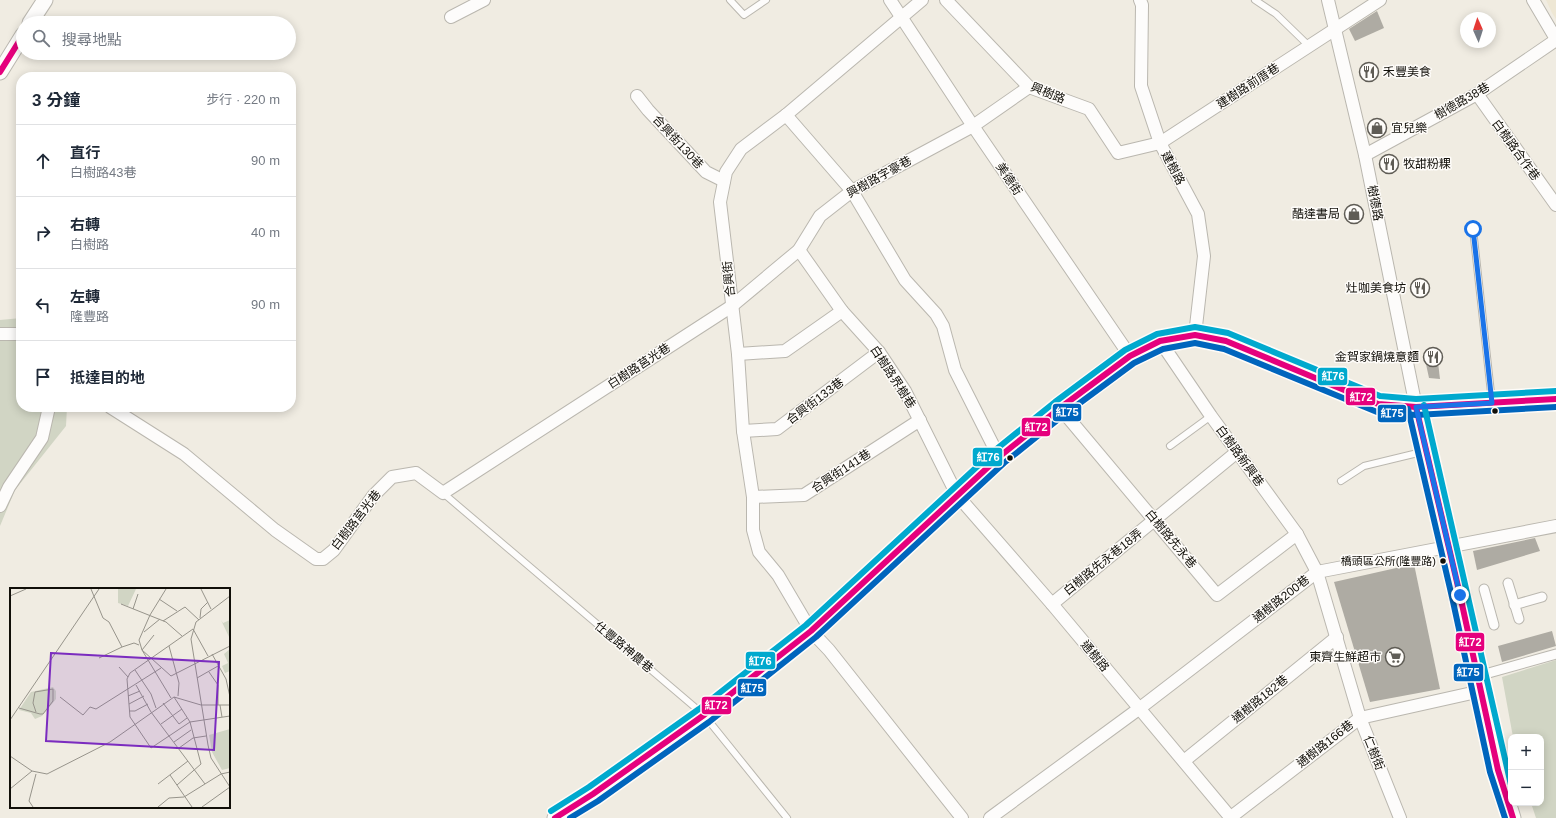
<!DOCTYPE html>
<html lang="zh-TW">
<meta charset="utf-8">
<style>
body{margin:0;font-family:Helvetica,"Noto Sans TC",sans-serif;background:#f2f2f3;color:#1f2937}
.controls{position:absolute;right:12px;bottom:12px;display:grid;overflow:hidden;border-radius:8px;box-shadow:0 2px 10px #0003}
.controls button{width:36px;height:36px;display:grid;place-items:center;padding:0;border:0;border-bottom:1px solid #e0e1e3;background:#fff;color:#1f2937;font:20px sans-serif}
.compass{position:absolute;left:1460px;top:12px;width:36px;height:36px;border-radius:50%;background:#fff;box-shadow:0 2px 10px #0003;rotate:357deg}
.stop{position:absolute;width:12px;height:12px;margin:-9px;border:3px solid #1a73e8;border-radius:50%;background:#fff}
.stop.end{background:#1a73e8;border-color:#fff;box-shadow:0 1px 4px #0008}
.list{margin:0;padding:0;list-style:none}
h2{display:flex;justify-content:space-between;align-items:center;height:52px;margin:0;padding:0 16px;font-size:17px}
h2 small{font-size:13px;font-weight:400;color:#747a83}
.list li{display:grid;grid-template-columns:26px 1fr auto;gap:12px;align-items:center;box-sizing:border-box;height:72px;padding:0 16px;border-top:1px solid #e0e1e3}
.list b{display:block;font-size:15px;white-space:nowrap}
.list p{margin:0;font-size:13px;white-space:nowrap;color:#747a83}
.list em{font-size:13px;font-style:normal;color:#747a83}
.icon{flex:none;width:22px;height:22px;fill:none;stroke:currentColor;stroke-width:2;stroke-linecap:round;stroke-linejoin:round}
.map{position:relative;flex:none;width:1556px;height:818px;overflow:hidden}
.search{position:absolute;background:#fff;box-shadow:0 2px 10px #0003;left:16px;top:16px;width:280px;height:44px;display:flex;align-items:center;gap:10px;box-sizing:border-box;padding:0 14px;border-radius:22px;color:#747a83;font-size:15px}
.panel{position:absolute;background:#fff;box-shadow:0 2px 10px #0003;left:16px;top:72px;width:280px;height:340px;border-radius:16px}
.map>svg:first-child{display:block}
.built{fill:#eee7d4}
.green{fill:#d1d5c4}
.building{fill:#aeaba3}
.lines{fill:none;stroke-linecap:round;stroke-linejoin:round}
.service-casing{stroke:#bab7af;stroke-width:8}
.pedestrian-casing{stroke:#bab7af;stroke-width:11}
.minor-casing{stroke:#bab7af;stroke-width:14}
.tertiary-casing{stroke:#bab7af;stroke-width:17}
.service{stroke:#fdfcfb;stroke-width:6}
.pedestrian{stroke:#fdfcfb;stroke-width:9}
.minor{stroke:#fdfcfb;stroke-width:12}
.tertiary{stroke:#fdfcfb;stroke-width:15}
.bus-1-casing{stroke:#fefcf9;stroke-width:9}
.bus-2-casing{stroke:#fefcf9;stroke-width:9}
.bus-3-casing{stroke:#fefcf9;stroke-width:9}
.bus-1{stroke:#e5007d;stroke-width:6}
.bus-2{stroke:#0065bd;stroke-width:6}
.bus-3{stroke:#00a9ce;stroke-width:6}
.route{stroke:#1a73e8;stroke-width:5}
.bus-dot{fill:#110f09;stroke:#fefcf9;stroke-width:1.5}
.labels{text-anchor:middle;stroke-width:3;stroke-linejoin:round;paint-order:stroke}
.bus-label{font-size:11px;fill:#110f09;stroke:#fefcf9;text-anchor:end}
.poi-label{font-size:12px;fill:#110f09;stroke:#fefcf9;text-anchor:end}
.street-label{font-size:12px;fill:#110f09;stroke:#fefcf9}
.inset-road{fill:none;stroke:#97948b;stroke-width:1}
.view{fill:#7b2cbf;fill-opacity:0.15;stroke:#7b2cbf;stroke-width:2}
.inset-edge{fill:none;stroke:#110f09;stroke-width:2}
.line-badge{stroke:#fefcf9;stroke-width:1.5}
.badge-label{font-size:11px;text-anchor:middle;font-weight:bold;fill:#fff}
</style>
<div class="map">
<svg width="1556" height="818" viewBox="0 0 1556 818">
<rect width="100%" height="100%" fill="#f0ece2"/>
<!-- built -->
<polygon class="built" points="1546,0 1556,0 1556,19 1552,13"/>
<!-- green -->
<g class="green">
<polygon points="21,318 21,407 67,407 66,426 15,490 0,526 0,320"/>
<polygon points="1556,660 1556,818 1536,818 1531,803 1541,803 1541,737 1513,737 1502,677"/>
</g>
<!-- building -->
<g class="building">
<polygon points="1377,11 1384,28 1355,41 1349,29"/>
<polygon points="1437,354 1440,379 1429,378 1424,355"/>
<polygon points="1535,538 1540,551 1477,570 1473,551"/>
<polygon points="1414,564 1440,689 1370,702 1334,582"/>
<polygon points="1552,631 1556,646 1502,662 1498,646"/>
</g>
<g class="lines">
<defs>
<g id="service">
<polyline points="730,0 744,15 766,0"/>
<polyline points="1255,0 1276,14 1309,46"/>
<polyline points="1473,229 1492,402"/>
<polyline points="1170,446 1211,416"/>
<polyline points="1341,481 1364,466 1426,451"/>
<polyline points="443,493 704,715 787,818"/>
</g>
<g id="pedestrian">
<polyline points="1508,583 1519,619"/>
<polyline points="1484,589 1494,625"/>
<polyline points="1514,605 1542,597"/>
<polyline points="1478,676 1556,654"/>
</g>
<g id="minor">
<polyline points="890,0 973,126 1130,356"/>
<polyline points="922,0 786,115 741,149 726,172 720,202 738,354 743,431 753,497 753,530 759,552 778,575 811,631 829,650 962,818"/>
<polyline points="946,0 1029,87 1089,109 1118,153 1160,143 1380,0"/>
<polyline points="1140,0 1142,5 1141,86 1160,143 1198,214 1204,256 1195,335"/>
<polyline points="1328,0 1365,155 1416,407"/>
<polyline points="1533,0 1556,39"/>
<polyline points="451,17 484,0"/>
<polyline points="1477,94 1556,205"/>
<polyline points="637,96 648,110 706,172 724,181"/>
<polyline points="786,115 852,191 905,280 936,314 943,326 955,370 999,457"/>
<polyline points="1365,155 1477,94 1556,40"/>
<polyline points="799,250 842,311 879,352 905,391 957,495 1052,604 1231,818"/>
<polyline points="0,334 21,334"/>
<polyline points="1160,341 1211,416 1297,534 1317,572 1360,718 1400,818"/>
<polyline points="738,354 785,351 842,311"/>
<polyline points="110,407 184,454 275,530 316,559 323,559 334,550 373,496 392,477 416,473 443,493 732,306 799,250 820,216 852,191 973,126 1029,87"/>
<polyline points="1060,408 1217,595 1297,534"/>
<polyline points="743,431 777,429 879,352"/>
<polyline points="753,497 804,495 920,420"/>
<polyline points="0,506 9,487 42,438 49,407"/>
<polyline points="1052,604 1237,452"/>
<polyline points="1184,761 1337,637"/>
<polyline points="1231,817 1360,718 1481,691"/>
<polyline points="990,818 1140,708 1317,572 1556,526"/>
</g>
<g id="tertiary">
<polyline points="30,23 45,0"/>
<polyline points="0,72 23,35"/>
<polyline points="1416,407 1460,595 1498,770 1513,818"/>
<polyline points="555,818 593,794 704,715 811,631 999,457 1060,408 1130,356 1160,341 1195,335 1226,341 1378,404 1416,407 1556,399"/>
</g>
</defs>
<!-- service casing -->
<use href="#service" class="service-casing"/>
<!-- pedestrian casing -->
<use href="#pedestrian" class="pedestrian-casing"/>
<!-- minor casing -->
<use href="#minor" class="minor-casing"/>
<!-- tertiary casing -->
<use href="#tertiary" class="tertiary-casing"/>
<!-- service -->
<use href="#service" class="service"/>
<!-- pedestrian -->
<use href="#pedestrian" class="pedestrian"/>
<!-- minor -->
<use href="#minor" class="minor"/>
<!-- tertiary -->
<use href="#tertiary" class="tertiary"/>
<defs>
<g id="bus-1">
<polyline points="0,72 23,35"/>
<polyline points="1416,407 1460,595 1498,770 1513,818"/>
<polyline points="555,818 593,794 704,715 811,631 999,457 1060,408 1130,356 1160,341 1195,335 1226,341 1378,404 1416,407 1556,399"/>
</g>
<g id="bus-2">
<polyline points="1408,409 1452,597 1490,772 1505,818"/>
<polyline points="570,818 598,801 709,722 816,637 1004,463 1065,414 1134,363 1163,349 1195,343 1224,349 1377,412 1416,415 1556,407"/>
</g>
<g id="bus-3">
<polyline points="1424,405 1511,785"/>
<polyline points="551,811 589,787 699,709 806,625 994,451 1055,402 1125,350 1157,334 1195,327 1228,333 1380,396 1416,399 1556,391"/>
</g>
</defs>
<!-- bus-1 casing -->
<use href="#bus-1" class="bus-1-casing"/>
<!-- bus-2 casing -->
<use href="#bus-2" class="bus-2-casing"/>
<!-- bus-3 casing -->
<use href="#bus-3" class="bus-3-casing"/>
<!-- bus-1 -->
<use href="#bus-1" class="bus-1"/>
<!-- bus-2 -->
<use href="#bus-2" class="bus-2"/>
<!-- bus-3 -->
<use href="#bus-3" class="bus-3"/>
</g>
<g class="lines">
<!-- route -->
<polyline class="route" points="1460,595 1416,407 1492,403 1473,229"/>
</g>
<!-- icons -->
<defs>
<symbol id="restaurant-ring" viewBox="-11 -11 22 22"><circle r="9.5" fill="#fefcf9" stroke="#5f5c55" stroke-width="1.5"/><path d="M-5-6h1v4h1v-4h1v4h1v-4h1v5L-1.5 .5V6h-2V.5L-5-1ZM5-6V6H3V1.5H1.5Q1.5-4 5-6Z" fill="#5f5c55"/></symbol>
<symbol id="shop-ring" viewBox="-11 -11 22 22"><circle r="9.5" fill="#fefcf9" stroke="#5f5c55" stroke-width="1.5"/><path d="M-5-2.5h2.3a2.7 3.5 0 0 1 5.4 0H5L5.5 6h-11ZM-1.5-2.5h3a1.5 2.3 0 0 0-3 0Z" fill="#5f5c55"/></symbol>
<symbol id="supermarket-ring" viewBox="-11 -11 22 22"><circle r="9.5" fill="#fefcf9" stroke="#5f5c55" stroke-width="1.5"/><path d="M-6-5.5h2.5l.6 2H6L4.5 2H-2.5L-4.4-4H-6ZM-1.5 3.2a1.3 1.3 0 1 0 .1 0ZM3 3.2a1.3 1.3 0 1 0 .1 0Z" fill="#5f5c55"/></symbol>
</defs>
<g fill-rule="evenodd">
<use href="#restaurant-ring" x="1358" y="61" width="22" height="22"/>
<use href="#shop-ring" x="1366" y="117" width="22" height="22"/>
<use href="#restaurant-ring" x="1378" y="153" width="22" height="22"/>
<use href="#shop-ring" x="1343" y="203" width="22" height="22"/>
<use href="#restaurant-ring" x="1409" y="277" width="22" height="22"/>
<use href="#restaurant-ring" x="1422" y="346" width="22" height="22"/>
<use href="#supermarket-ring" x="1384" y="646" width="22" height="22"/>
</g>
<!-- markers -->
<g class="bus-dot">
<circle cx="1495" cy="411" r="3.5"/>
<circle cx="1010" cy="458" r="3.5"/>
<circle cx="1443" cy="561" r="3.5"/>
</g>
<g class="labels">
<!-- bus labels -->
<g class="bus-label">
<text x="1436" y="565">橋頭區公所(隆豐路)</text>
</g>
<!-- poi labels -->
<g class="poi-label">
<text x="1383" y="76" text-anchor="start">禾豐美食</text>
<text x="1391" y="132" text-anchor="start">宜兒樂</text>
<text x="1403" y="168" text-anchor="start">牧甜粉粿</text>
<text x="1340" y="218">酷達書局</text>
<text x="1406" y="292">灶咖美食坊</text>
<text x="1419" y="361">金賀家鍋燒意麵</text>
<text x="1381" y="661">東齊生鮮超市</text>
</g>
<!-- street labels -->
<g class="street-label">
<text transform="translate(1248 86) rotate(-33)" y="4">建樹路前厝巷</text>
<text transform="translate(1048 93) rotate(22)" y="4">興樹路</text>
<text transform="translate(1462 101) rotate(-30)" y="4">樹德路38巷</text>
<text transform="translate(678 142) rotate(47)" y="4">合興街130巷</text>
<text transform="translate(1516 150) rotate(54)" y="4">白樹路合作巷</text>
<text transform="translate(1173 168) rotate(62)" y="4">建樹路</text>
<text transform="translate(879 177) rotate(-29)" y="4">興樹路字豪巷</text>
<text transform="translate(1009 179) rotate(56)" y="4">美德街</text>
<text transform="translate(1375 203) rotate(79)" y="4">樹德路</text>
<text transform="translate(729 279) rotate(-96)" y="4">合興街</text>
<text transform="translate(639 366) rotate(-33)" y="4">白樹路莒光巷</text>
<text transform="translate(893 377) rotate(57)" y="4">白樹路界樹巷</text>
<text transform="translate(815 401) rotate(-37)" y="4">合興街133巷</text>
<text transform="translate(1240 456) rotate(54)" y="4">白樹路新興巷</text>
<text transform="translate(841 471) rotate(-33)" y="4">合興街141巷</text>
<text transform="translate(356 520) rotate(-52)" y="4">白樹路莒光巷</text>
<text transform="translate(1171 539) rotate(50)" y="4">白樹路先永巷</text>
<text transform="translate(1103 562) rotate(-39)" y="4">白樹路先永巷18弄</text>
<text transform="translate(1281 599) rotate(-38)" y="4">通樹路200巷</text>
<text transform="translate(624 647) rotate(40)" y="4">仕豐路神農巷</text>
<text transform="translate(1095 656) rotate(50)" y="4">通樹路</text>
<text transform="translate(1260 699) rotate(-39)" y="4">通樹路182巷</text>
<text transform="translate(1325 744) rotate(-38)" y="4">通樹路166巷</text>
<text transform="translate(1374 753) rotate(68)" y="4">仁樹街</text>
</g>
</g>
<!-- overview -->
<g transform="translate(10 588)">
<rect width="220" height="220" fill="#f0ece2"/>
<path d="M108,1H126L118,18L108,15ZM211,32L213,35L220,32V51ZM220,61V83L215,85L212,78L218,75L214,66ZM43,99L46,103V111L32,128L25,131L21,125L9,122L21,104ZM220,141V180L212,182L202,164L199,147Z" fill="#d1d5c4"/>
<path class="inset-road" d="M81,1L93,30L99,34L112,59L124,55L129,57M156,1L140,27L129,52L132,62L161,110M191,1L201,21M0,8L16,1M220,8L186,34L181,51L198,157L201,170L220,199M149,11L167,23M111,16L156,34L172,48M123,21L128,6M190,30L191,21L198,14M153,33L175,19L189,32M134,44L150,31M144,47L132,62L161,88L220,58M159,58L169,95L168,108M202,66L216,91L220,109M198,68L183,41L120,85L117,91L120,129L141,160L180,134L220,128M89,70L112,59M109,79L118,89M125,82L141,106L146,120M199,84L208,97V117M187,90L208,78M126,97L141,124L195,196M118,108L130,103M50,109L73,127L80,119L86,121L151,80M164,109L180,134L191,176L167,197M153,115L169,136L177,130M119,116L134,108M210,117L212,129M9,120L30,126H33L43,113V101L25,104L23,115L26,124M119,123H125L138,116M0,132L89,1M151,136L172,121M164,154L181,142M169,160L183,150L196,148M0,168L22,183L37,186L100,154L164,109L191,117H220M160,187L182,219M148,196L178,173M0,201L22,183M159,210L174,209L211,186L220,184M23,219L19,213L26,186M148,219L159,210M192,219L220,199"/>
<path class="view" d="M41,65L209,74L204,162L36,153Z"/>
<rect width="220" height="220" class="inset-edge"/>
</g>
<g class="line-badge">
<rect x="1317" y="367" width="31" height="19" rx="4" fill="#00a9ce"/>
<rect x="1345" y="387" width="31" height="19" rx="4" fill="#e5007d"/>
<rect x="1052" y="403" width="30" height="19" rx="4" fill="#0065bd"/>
<rect x="1377" y="404" width="30" height="19" rx="4" fill="#0065bd"/>
<rect x="1021" y="417" width="30" height="20" rx="4" fill="#e5007d"/>
<rect x="972" y="447" width="31" height="20" rx="4" fill="#00a9ce"/>
<rect x="1455" y="632" width="30" height="20" rx="4" fill="#e5007d"/>
<rect x="745" y="651" width="31" height="19" rx="4" fill="#00a9ce"/>
<rect x="1453" y="663" width="31" height="19" rx="4" fill="#0065bd"/>
<rect x="737" y="678" width="30" height="19" rx="4" fill="#0065bd"/>
<rect x="701" y="696" width="31" height="19" rx="4" fill="#e5007d"/>
</g>
<g class="badge-label">
<text x="1333" y="380">紅76</text>
<text x="1361" y="401">紅72</text>
<text x="1067" y="416">紅75</text>
<text x="1392" y="417">紅75</text>
<text x="1036" y="431">紅72</text>
<text x="988" y="461">紅76</text>
<text x="1470" y="646">紅72</text>
<text x="760" y="665">紅76</text>
<text x="1468" y="676">紅75</text>
<text x="752" y="692">紅75</text>
<text x="716" y="709">紅72</text>
</g>
</svg>
<div class="controls">
<button>+</button>
<button>−</button>
</div>
<svg class="compass" viewBox="-18 -18 36 36"><path d="M0-13l5 13h-10z" fill="#e53935"/><path d="M0 13l5-13h-10z" fill="#747a83"/></svg>
<div class="stop" style="left:1473px;top:229px"></div>
<div class="stop end" style="left:1460px;top:595px"></div>
<div class="search"><svg class="icon" aria-label="search" viewBox="0 0 24 24"><circle cx="10" cy="10" r="6"/><path d="M15 15l6 6"/></svg>搜尋地點</div>
<section class="panel">
<h2>3 分鐘<small>步行 · 220 m</small></h2>
<ul class="list">
<li><svg class="icon" aria-label="ahead" viewBox="0 0 24 24"><path d="M12 20V5M6 11l6-6 6 6"/></svg><div><b>直行</b><p>白樹路43巷</p></div><em>90 m</em></li>
<li><svg class="icon" aria-label="right" viewBox="0 0 24 24"><path d="M7 20v-9h11M14 6l5 5-5 5"/></svg><div><b>右轉</b><p>白樹路</p></div><em>40 m</em></li>
<li><svg class="icon" aria-label="left" viewBox="0 0 24 24"><path d="M17 20v-9H6M10 6l-5 5 5 5"/></svg><div><b>左轉</b><p>隆豐路</p></div><em>90 m</em></li>
<li><svg class="icon" aria-label="arrive" viewBox="0 0 24 24"><path d="M6 21V4h12l-3 4 3 4H6"/></svg><div><b>抵達目的地</b></div></li>
</ul>
</section>
</div>
